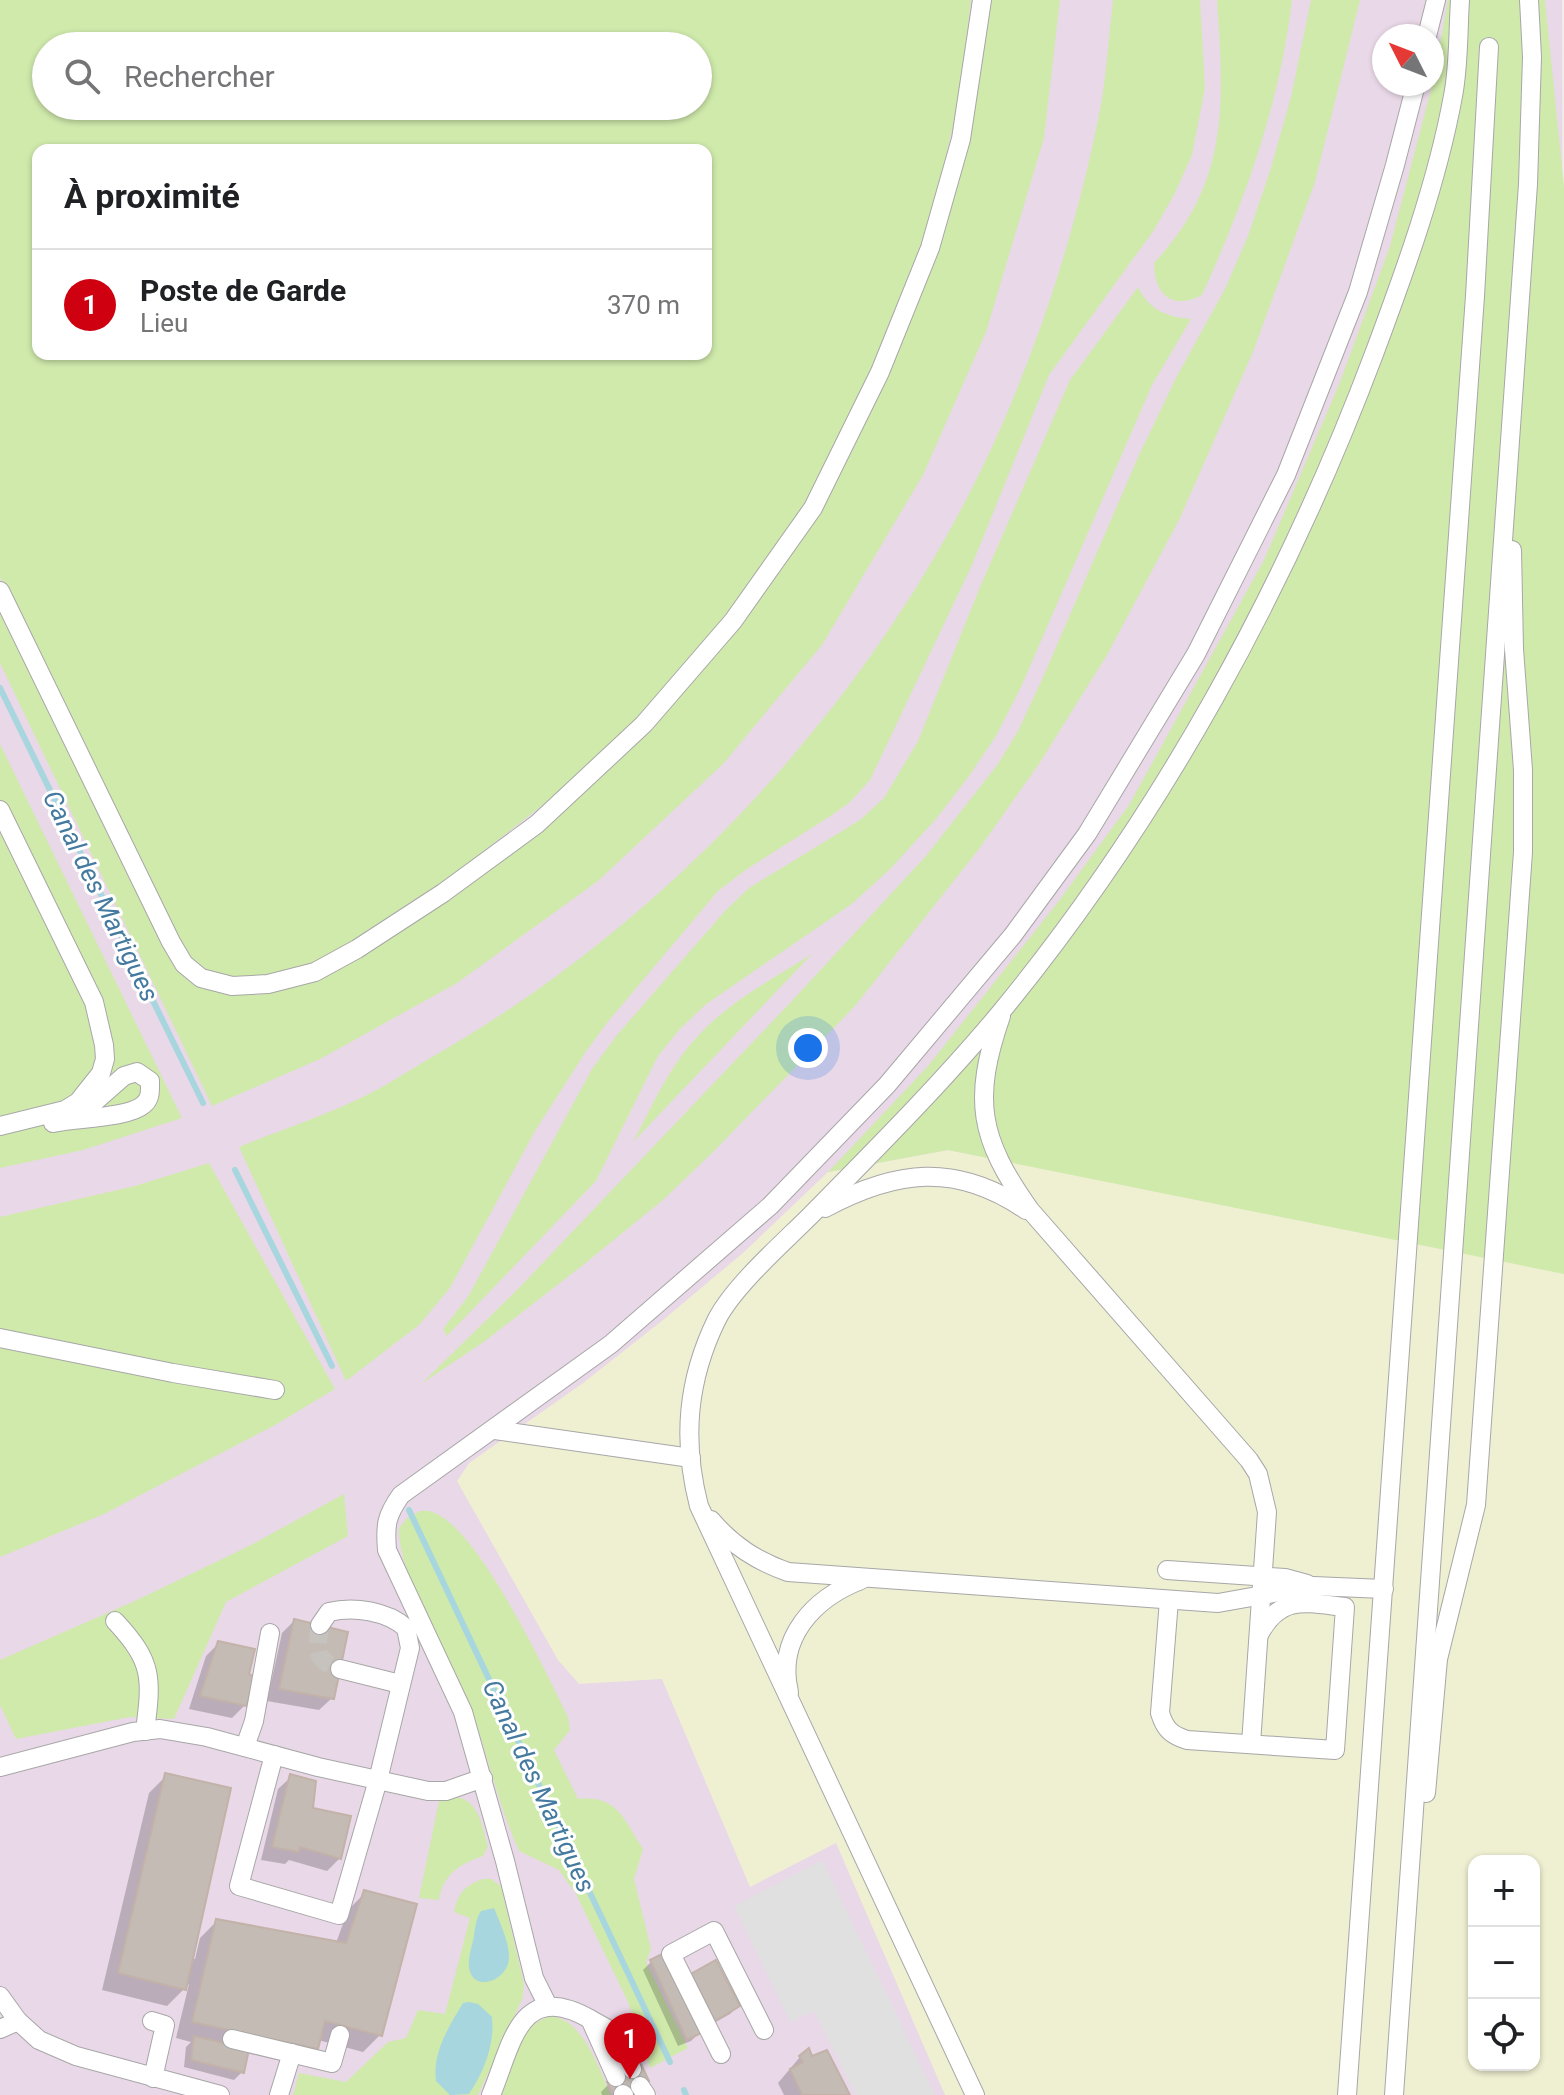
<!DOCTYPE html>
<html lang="fr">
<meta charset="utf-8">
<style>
body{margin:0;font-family:Roboto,sans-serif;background:#f2f2f2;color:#202124}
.controls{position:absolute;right:24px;bottom:24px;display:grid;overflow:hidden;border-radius:16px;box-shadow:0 2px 6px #0004}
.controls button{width:72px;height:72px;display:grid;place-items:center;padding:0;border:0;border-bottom:2px solid #e0e0e0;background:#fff;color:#202124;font:40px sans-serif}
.compass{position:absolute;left:1372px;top:24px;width:72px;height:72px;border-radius:50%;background:#fff;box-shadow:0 2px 6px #0004;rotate:312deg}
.you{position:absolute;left:808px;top:1048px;width:28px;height:28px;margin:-20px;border:6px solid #fff;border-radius:50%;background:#1a73e8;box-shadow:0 0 0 12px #1a73e833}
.badge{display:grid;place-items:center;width:52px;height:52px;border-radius:50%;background:#cf0010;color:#fff;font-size:26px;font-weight:700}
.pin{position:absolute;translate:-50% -66px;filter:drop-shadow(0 2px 4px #0008)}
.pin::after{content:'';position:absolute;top:42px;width:28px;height:24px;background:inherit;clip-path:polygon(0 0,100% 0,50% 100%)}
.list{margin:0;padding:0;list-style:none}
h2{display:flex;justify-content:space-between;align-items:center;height:104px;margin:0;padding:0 32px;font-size:34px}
h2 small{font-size:26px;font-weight:400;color:#757577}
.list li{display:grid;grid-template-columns:52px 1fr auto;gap:24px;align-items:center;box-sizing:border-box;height:112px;padding:0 32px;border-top:2px solid #e0e0e0}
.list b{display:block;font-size:30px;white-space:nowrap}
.list p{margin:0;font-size:26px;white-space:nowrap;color:#757577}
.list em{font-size:26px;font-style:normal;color:#757577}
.icon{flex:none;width:44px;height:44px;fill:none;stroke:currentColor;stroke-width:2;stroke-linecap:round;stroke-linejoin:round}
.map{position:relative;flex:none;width:1564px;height:2095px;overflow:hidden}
.search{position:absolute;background:#fff;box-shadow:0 2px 6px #0004;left:32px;top:32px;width:680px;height:88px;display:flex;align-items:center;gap:20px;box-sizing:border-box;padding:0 28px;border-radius:44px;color:#757577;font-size:30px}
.panel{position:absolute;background:#fff;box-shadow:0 2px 6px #0004;left:32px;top:144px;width:680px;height:216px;border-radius:16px}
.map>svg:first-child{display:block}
.industrial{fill:#e9d8e7;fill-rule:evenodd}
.farmland{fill:#efefd2;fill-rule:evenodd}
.grass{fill:#d0eaac;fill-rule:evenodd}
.parking{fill:#e0e0e0}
.water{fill:#a7d6de}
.shadow{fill:#0003}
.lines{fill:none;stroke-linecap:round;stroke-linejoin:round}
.stream{stroke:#a7d6de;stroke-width:6}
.building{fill:#c5bbb5;stroke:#c2b2a8;stroke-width:2}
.minor-tunnel{stroke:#c6c3be;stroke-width:18;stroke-dasharray:18 9;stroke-linecap:butt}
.minor-casing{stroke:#a7a7a7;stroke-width:20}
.minor{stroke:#fff;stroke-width:18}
.labels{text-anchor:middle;stroke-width:6;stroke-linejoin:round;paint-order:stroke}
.water-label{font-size:26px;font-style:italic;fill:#457aa0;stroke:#fff}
</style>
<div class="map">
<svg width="1564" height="2095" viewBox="0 0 1564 2095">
<rect width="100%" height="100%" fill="#f0ece6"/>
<!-- industrial -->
<path class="industrial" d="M0,0H1562L1564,2095H657L649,2081L622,2095H0ZM1384,36H1432V84H1384ZM46,46H698V106H46ZM38,150H706V354H38ZM1474,1861H1534V2065H1474Z"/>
<!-- farmland -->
<path class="farmland" d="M948,1150L1564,1268V2095H945L836,1843L750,1887L662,1679L579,1684L558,1660L457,1481L469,1463L583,1383L663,1320L744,1252L828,1172ZM1474,1861H1534V2065H1474Z"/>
<!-- grass -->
<g class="grass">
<path d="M0,0H971L959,99L929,229L890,333L819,480L760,571L672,684L571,783L414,905L309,968L279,976L230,980L198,968L179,944L0,577ZM46,46H698V106H46ZM38,150H706V354H38Z"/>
<polygon points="986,0 1060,0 1044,138 986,332 923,475 822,645 723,764 598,881 457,983 320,1059 212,1106 0,663 0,610 172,962 195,983 213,989 258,995 310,982 541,828 782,564 845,464 889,363 935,249"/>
<path d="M1113,0H1200L1205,88L1192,155L1174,195L1154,230L1049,375L972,565L870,780L849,803L829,817L747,869L718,891L606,1024L585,1053L535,1131L450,1288L419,1325L346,1381L239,1147C276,1132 315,1119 352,1102C380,1090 406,1072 432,1057C677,917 887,686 1001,427C1047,322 1081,211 1102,99C1107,66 1109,33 1113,0Z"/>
<path d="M1217,0H1292C1280,103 1245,201 1202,295C1172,311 1154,294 1154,263C1230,182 1224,103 1217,0Z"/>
<polygon points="1311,0 1360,0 1315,182 1253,352 1179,520 1107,655 1039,764 979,849 855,1006 714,1151 663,1200 583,1265 485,1341 421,1384 516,1291 789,1004 926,856 998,764 1018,731 1044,675 1139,455 1177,376 1225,289 1248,236 1270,171 1291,97"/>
<polygon points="1448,0 1545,0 1564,187 1564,1274 948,1150 828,1172 928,1066 1058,902 1129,805 1264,560 1340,382 1390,246 1433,82"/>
<path d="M1138,287C1149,310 1167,317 1191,319L1152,385L1021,687L996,736L969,776L936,819L891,868L853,903L705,1005L679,1030L658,1056L596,1181L447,1336L443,1329L469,1295L592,1069L617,1035L725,911L749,888L860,820L884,798L918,741L980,587L1070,380Z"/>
<polygon points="0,744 182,1118 83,1150 0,1168"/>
<path d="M812,954L633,1142C652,1106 669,1067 697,1037C728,1002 773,979 812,954Z"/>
<polygon points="209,1163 335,1389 275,1425 104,1514 0,1557 0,1217 135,1186"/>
<polygon points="344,1494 348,1536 226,1602 174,1719 130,1717 16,1739 0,1705 0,1660 137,1600 249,1546"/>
<path d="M420,1511C424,1511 429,1510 432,1512C478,1526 546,1673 568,1717L570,1730L554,1750L578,1799C618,1795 624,1820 643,1849L634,1879L651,1949L646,1962L688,2048L650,2068L628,2002L576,1894L559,1870L519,1851C497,1802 487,1749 467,1699C448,1651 398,1577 399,1528L406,1519Z"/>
<path d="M452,1797C479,1797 482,1826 488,1847L483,1856C460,1864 443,1874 439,1900L419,1898L439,1801Z"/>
<path d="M483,1879H491L501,1886L524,1984L523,1997L478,2095H293L299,2073L346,2082L388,2042L406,2038L418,2010L445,2014L470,1918L454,1912C458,1892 465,1886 483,1879Z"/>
<path d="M552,2016C585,2022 598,2068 611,2095H501C514,2066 516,2024 552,2016Z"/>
</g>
<!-- parking -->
<polygon class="parking" points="822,1860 935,2095 856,2095 814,2011 790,2022 734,1906"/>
<!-- water -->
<g class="water">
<path d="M494,1908C500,1923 509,1941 509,1957C509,1981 472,1994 469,1967C468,1959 471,1949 473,1941C475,1931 475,1920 481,1911Z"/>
<path d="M469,2002L478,2004L492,2017C495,2044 484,2072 469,2094L450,2095L436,2081C432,2053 449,2026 463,2003Z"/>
</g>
<!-- shadow -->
<g class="shadow">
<polygon points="294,1621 332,1698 319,1710 267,1701 282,1633"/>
<polygon points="219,1643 246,1675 245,1705 232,1718 189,1709 206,1656"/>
<polygon points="166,1776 191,1958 195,1959 200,1938 217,1921 336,1943 348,1910 365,1893 380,2035 363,2052 318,2040 316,2048 299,2065 246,2053 242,2072 234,2080 184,2067 186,2047 191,2042 176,2038 189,1984 167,2006 102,1990 149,1793"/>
<polygon points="291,1777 340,1858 327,1871 289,1860 285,1864 261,1860 278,1789"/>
<polygon points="651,1962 699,2033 691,2041 678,2046 643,1970"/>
<polygon points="693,1976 738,2006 730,2014 707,2027"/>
<polygon points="800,2057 848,2095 784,2095 778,2083"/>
<polygon points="609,2084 639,2089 626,2095 602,2095 601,2092"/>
</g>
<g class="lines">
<!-- stream -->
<g class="stream">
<polyline points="0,688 203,1103"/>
<polyline points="235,1170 332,1366"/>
<polyline points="409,1510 670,2062"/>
<polyline points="684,2090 686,2095"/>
</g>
</g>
<!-- building -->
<g class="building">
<polygon points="294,1619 348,1632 334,1699 279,1689"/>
<polygon points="218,1641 255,1649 249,1674 255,1677 247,1706 200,1696"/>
<polygon points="165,1773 231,1788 186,1990 118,1973"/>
<polygon points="290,1774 316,1781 313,1808 351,1816 341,1859 300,1847 299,1852 272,1847"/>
<polygon points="364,1890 417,1904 382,2036 325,2021 318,2049 192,2022 216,1919 346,1943"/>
<polygon points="664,1953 701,2033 687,2040 650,1960"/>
<polygon points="716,1960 740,2006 715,2021 691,1974"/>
<polygon points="194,2036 249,2049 244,2073 191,2060"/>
<polygon points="809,2048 812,2056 827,2050 850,2095 802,2095 790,2069 803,2062 799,2056"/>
<polygon points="641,2064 649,2081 622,2095 614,2095 607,2082"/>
</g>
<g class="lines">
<!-- minor-tunnel -->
<path class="minor-tunnel" d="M320,1625C317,1651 313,1659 340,1669"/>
<defs>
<g id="minor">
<polyline points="1427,36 1436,0"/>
<polyline points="0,591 171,942 184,964 201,978 232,986 268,984 315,972 357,949 443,893 537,824 644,724 733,621 813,508 880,372 930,248 961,139 982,0"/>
<polyline points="0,810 94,1002 104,1045 105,1059 101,1073 78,1102 65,1110 0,1126"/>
<path d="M1001,1016C972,1100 979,1138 1030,1210L1249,1460L1258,1474L1267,1512L1251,1744"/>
<path d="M53,1123C75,1118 128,1118 143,1105C151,1099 150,1091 150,1081L137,1072L124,1076L83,1112"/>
<path d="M825,1208C896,1170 956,1162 1026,1210"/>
<polyline points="0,1338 173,1373 275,1390"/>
<polyline points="495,1430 691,1458"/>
<path d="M711,1520C733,1546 757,1561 788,1572L1218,1603L1313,1586L1384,1589"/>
<polyline points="1167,1570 1285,1578 1307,1584"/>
<path d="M1169,1600L1160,1713C1165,1729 1171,1735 1187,1740L1335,1750L1345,1607C1308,1603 1281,1594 1260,1633"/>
<path d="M115,1621C153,1662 152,1677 145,1731"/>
<polyline points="340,1669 400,1684"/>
<path d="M789,1692C776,1638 814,1598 861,1580"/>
<polyline points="245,1747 254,1721 270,1633"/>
<path d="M274,1755L239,1886L339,1915L378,1780L410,1648L406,1628C387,1611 354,1606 329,1612L320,1625"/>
<polyline points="0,1767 133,1732 160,1729 207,1737 318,1767 428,1791 446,1791 483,1778"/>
<polyline points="1426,1793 1438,1659 1476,1505 1523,852 1523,770 1514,649 1512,550"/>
<polyline points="0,1996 18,2021 39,2040 76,2056 220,2095"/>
<path d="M548,2006L534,1978L505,1861L463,1712L387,1550C385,1525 386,1516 401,1495L611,1344L770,1206L887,1085L1013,935L1087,834L1196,654L1286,475L1358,292L1395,165L1416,84"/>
<polyline points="152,2021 165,2025 153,2078"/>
<polyline points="0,2029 18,2021"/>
<polyline points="232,2039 332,2063 340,2035"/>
<polyline points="721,2054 671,1954 714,1931 764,2030"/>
<polyline points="616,2077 590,2019 615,2033 632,2069"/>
<polyline points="640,2086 646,2095"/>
<polyline points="623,2094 624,2095"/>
<polyline points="279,2095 292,2053"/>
<path d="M491,2095C512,2045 519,1979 590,2019"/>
<path d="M975,2095L699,1506C682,1440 687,1380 717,1319C735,1285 782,1244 810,1216C875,1150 942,1083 1001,1012C1161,817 1285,590 1374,354C1405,271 1437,183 1453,96C1459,65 1458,31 1460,0"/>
<polyline points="1347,2095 1475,296 1489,47"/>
<polyline points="1394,2095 1528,184 1532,57 1529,0"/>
</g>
</defs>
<!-- minor casing -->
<use href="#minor" class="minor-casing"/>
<!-- minor -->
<use href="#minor" class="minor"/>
</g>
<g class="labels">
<!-- water labels -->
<g class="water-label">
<text transform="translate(101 896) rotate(64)" y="9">Canal des Martigues</text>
<text transform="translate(539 1786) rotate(65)" y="9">Canal des Martigues</text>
</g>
</g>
</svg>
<div class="controls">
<button>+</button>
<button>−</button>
<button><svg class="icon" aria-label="locate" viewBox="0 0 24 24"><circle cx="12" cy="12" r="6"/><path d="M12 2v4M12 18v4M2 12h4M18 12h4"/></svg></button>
</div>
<svg class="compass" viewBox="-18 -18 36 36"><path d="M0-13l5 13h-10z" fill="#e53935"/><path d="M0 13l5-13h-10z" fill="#757577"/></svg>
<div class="you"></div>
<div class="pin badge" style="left:630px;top:2079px">1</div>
<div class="search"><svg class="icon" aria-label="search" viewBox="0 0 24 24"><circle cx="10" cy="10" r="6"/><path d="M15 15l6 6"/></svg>Rechercher</div>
<section class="panel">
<h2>À proximité<small></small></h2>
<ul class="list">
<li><span class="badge">1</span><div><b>Poste de Garde</b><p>Lieu</p></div><em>370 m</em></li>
</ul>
</section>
</div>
